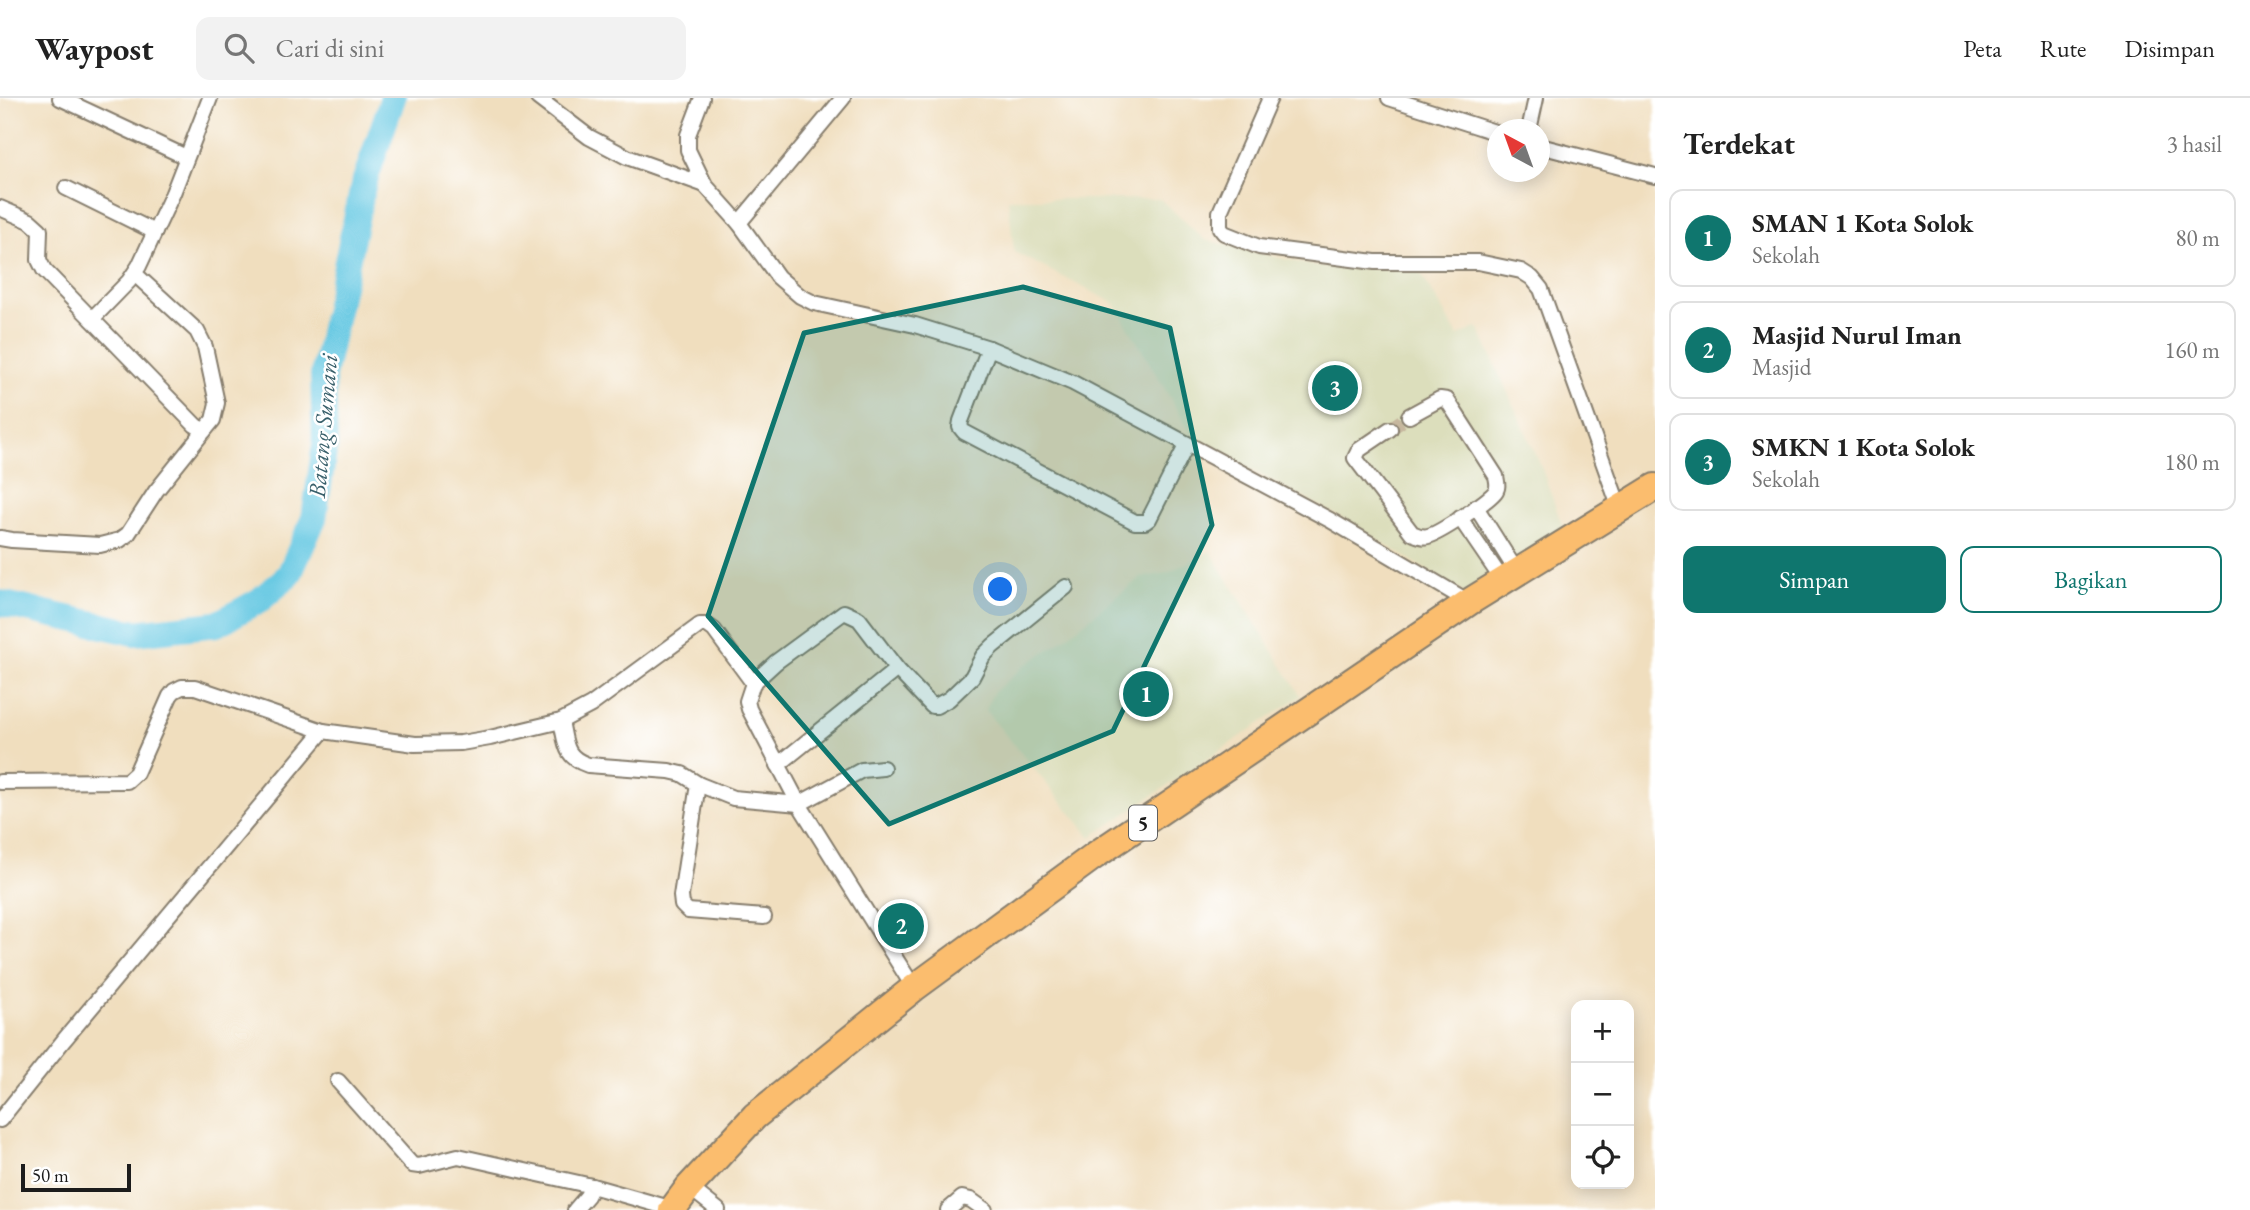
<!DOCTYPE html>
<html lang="id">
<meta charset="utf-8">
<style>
body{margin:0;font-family:"EB Garamond",serif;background:#f2f2f2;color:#222}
.controls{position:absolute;right:21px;bottom:21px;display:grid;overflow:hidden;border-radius:14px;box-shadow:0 4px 18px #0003}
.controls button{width:63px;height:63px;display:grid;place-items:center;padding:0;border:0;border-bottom:2px solid #e0e0e0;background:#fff;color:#222;font:35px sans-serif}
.compass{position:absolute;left:1487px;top:21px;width:63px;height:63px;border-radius:50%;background:#fff;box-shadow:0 4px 18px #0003;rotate:319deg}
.scale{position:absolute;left:21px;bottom:18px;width:110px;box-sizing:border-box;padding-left:7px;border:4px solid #1c1c1c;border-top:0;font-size:19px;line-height:24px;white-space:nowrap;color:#1c1c1c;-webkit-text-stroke:5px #fff;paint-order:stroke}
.you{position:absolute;left:1001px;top:492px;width:24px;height:24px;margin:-18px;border:5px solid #fff;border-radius:50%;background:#1a73e8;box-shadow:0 0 0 10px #1a73e833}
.badge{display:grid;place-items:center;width:46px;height:46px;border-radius:50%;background:#0f766e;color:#fff;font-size:23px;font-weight:700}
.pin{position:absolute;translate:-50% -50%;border:4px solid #fff;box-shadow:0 2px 7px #0006}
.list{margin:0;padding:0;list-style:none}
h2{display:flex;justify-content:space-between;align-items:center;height:91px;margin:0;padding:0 28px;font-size:30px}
h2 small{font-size:23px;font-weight:400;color:#767676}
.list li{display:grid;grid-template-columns:46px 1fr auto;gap:21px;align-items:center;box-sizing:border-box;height:98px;margin:0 14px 14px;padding:0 14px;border:2px solid #e0e0e0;border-radius:14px}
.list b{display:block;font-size:26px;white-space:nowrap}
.list p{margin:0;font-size:23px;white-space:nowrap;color:#767676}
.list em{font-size:23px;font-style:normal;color:#767676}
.actions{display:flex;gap:14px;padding:21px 28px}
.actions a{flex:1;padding:16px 0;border:2px solid #0f766e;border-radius:14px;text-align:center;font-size:24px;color:#0f766e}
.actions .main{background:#0f766e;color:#fff}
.icon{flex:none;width:38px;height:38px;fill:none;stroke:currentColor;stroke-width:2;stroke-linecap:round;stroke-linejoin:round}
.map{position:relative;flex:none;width:1655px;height:1112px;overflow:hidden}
header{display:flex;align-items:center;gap:42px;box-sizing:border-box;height:98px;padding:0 35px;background:#fff;border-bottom:2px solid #e0e0e0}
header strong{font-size:33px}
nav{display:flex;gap:38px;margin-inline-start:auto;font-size:24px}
.search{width:490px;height:63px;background:#f2f2f2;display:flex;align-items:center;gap:18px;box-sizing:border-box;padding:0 24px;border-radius:14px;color:#767676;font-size:26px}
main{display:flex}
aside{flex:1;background:#fff}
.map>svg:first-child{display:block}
.built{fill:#dcdebc}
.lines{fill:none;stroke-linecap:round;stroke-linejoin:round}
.river{stroke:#64c7e2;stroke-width:26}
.street-tunnel{stroke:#c6b79e;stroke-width:14;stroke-dasharray:14 7;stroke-linecap:butt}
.street-casing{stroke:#867d6d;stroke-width:18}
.highway-casing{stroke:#867d6d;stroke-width:30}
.street{stroke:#fff;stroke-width:14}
.highway{stroke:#fbbd6e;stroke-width:26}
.marked{fill:#0f766e;fill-opacity:0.2;stroke:#0f766e;stroke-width:5;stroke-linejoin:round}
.labels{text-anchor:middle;stroke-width:5;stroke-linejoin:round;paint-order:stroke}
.shield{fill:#fff;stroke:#606060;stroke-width:2}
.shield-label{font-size:21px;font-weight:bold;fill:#1c1c1c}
.water-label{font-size:24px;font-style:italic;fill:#39606b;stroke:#fff}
</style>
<header>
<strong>Waypost</strong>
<div class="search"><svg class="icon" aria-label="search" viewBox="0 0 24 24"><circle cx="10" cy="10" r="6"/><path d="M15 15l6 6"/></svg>Cari di sini</div>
<nav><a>Peta</a><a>Rute</a><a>Disimpan</a></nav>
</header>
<main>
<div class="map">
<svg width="1655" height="1112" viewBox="0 0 1655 1112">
<rect width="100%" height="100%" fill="#fff"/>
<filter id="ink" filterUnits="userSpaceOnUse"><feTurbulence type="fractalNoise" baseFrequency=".0143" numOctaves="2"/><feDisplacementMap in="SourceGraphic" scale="14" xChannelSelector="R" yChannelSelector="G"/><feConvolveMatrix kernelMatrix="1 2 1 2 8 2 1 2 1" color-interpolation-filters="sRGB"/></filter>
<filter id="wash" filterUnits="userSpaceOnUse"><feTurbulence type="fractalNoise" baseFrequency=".00686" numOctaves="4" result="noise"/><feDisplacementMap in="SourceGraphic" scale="28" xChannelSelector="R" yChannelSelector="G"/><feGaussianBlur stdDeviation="1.57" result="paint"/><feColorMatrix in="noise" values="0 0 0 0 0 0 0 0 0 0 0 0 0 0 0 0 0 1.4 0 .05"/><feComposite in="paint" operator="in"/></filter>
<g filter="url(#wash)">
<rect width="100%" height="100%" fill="#f0debe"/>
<!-- built -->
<g class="built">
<polygon points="1008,101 1160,101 1205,142 1314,168 1419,172 1458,238 1478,229 1541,368 1565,435 1467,497 1342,420 1195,342 1114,205 1014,154"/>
<polygon points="1210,453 1301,598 1091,739 985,612 993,595 1024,568 1060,544 1140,480 1168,475"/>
</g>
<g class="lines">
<!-- river -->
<polyline class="river" points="0,505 135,535 217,526 260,502 289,477 314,420 325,347 323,278 363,88 393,0"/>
</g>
</g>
<g filter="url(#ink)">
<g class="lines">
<!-- street-tunnel -->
<polyline class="street-tunnel" points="1390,331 1409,318"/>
<defs>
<g id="street">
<polyline points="60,0 186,59"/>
<polyline points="538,0 589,39 627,59 705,87"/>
<polyline points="702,0 688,37 688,52 705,87 739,125 778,179 800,198 814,205 915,227 989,250 1073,285 1330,422 1469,504"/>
<polyline points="1270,0 1220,114 1220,130 1224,135 1259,149 1375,164 1478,164 1521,173 1532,180 1541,191 1620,411"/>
<polyline points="1389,0 1498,35"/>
<polyline points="1529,32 1536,0"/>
<polyline points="1540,48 1655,78"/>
<polyline points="66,90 155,134"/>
<polyline points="0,110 30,123 40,132 39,162 44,172 195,327 204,333 213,322 217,305 205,249 197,233 135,176"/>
<polyline points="739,125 843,0"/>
<polyline points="92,221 129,183 139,168 173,95 210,0"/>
<polyline points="989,250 961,323 960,329 964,334 1135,424 1145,424 1149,421 1187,346"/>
<path d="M1390,331L1359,352L1355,360L1412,435C1417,437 1422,440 1428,438C1439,436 1488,403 1495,394C1499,389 1497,384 1496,378L1447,302L1440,301L1409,318"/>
<polyline points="1476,409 1517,474"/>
<polyline points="1460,420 1503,483"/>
<polyline points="0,440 12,442 100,447 120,442 128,436 156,393 204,333"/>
<path d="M561,623C566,645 564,659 588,667L669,673L682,676L698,686L733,700L799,706L862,672L883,670"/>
<polyline points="778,667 897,571"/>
<polyline points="0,684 127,683 136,675 170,598 174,593 182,589 195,589 323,633 415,646 461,645 490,640 561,623 591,607 700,527 707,527 714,532 753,585"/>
<polyline points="698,686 681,798 682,807 688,813 764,819"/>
<polyline points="914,890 799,706 749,611 747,603 753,585 776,564 844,514 859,521 897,571 932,608 936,608 949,601 972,579 983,558 993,548 1066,489"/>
<polyline points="338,983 412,1067 419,1068 458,1058 592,1088"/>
<polyline points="0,1022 64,942 323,633"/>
<polyline points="689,1089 718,1112"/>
<polyline points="575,1112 587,1098 592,1088 673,1111"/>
<polyline points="948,1112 962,1100 971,1102 985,1112"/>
</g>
<polyline id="highway" points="672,1112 689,1089 755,1018 914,890 1094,758 1279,633 1469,504 1655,389"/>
</defs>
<!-- street casing -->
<use href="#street" class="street-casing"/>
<!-- highway casing -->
<use href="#highway" class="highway-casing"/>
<!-- street -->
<use href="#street" class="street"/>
<!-- highway -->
<use href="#highway" class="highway"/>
</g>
</g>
<!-- marked area -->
<path class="marked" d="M1023,189L1170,230L1212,427L1113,633L889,726L708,518L804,235Z"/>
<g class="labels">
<!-- shield labels -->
<rect class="shield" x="1129" y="707.5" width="28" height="35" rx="5"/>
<g class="shield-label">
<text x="1143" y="732">5</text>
</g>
<!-- water labels -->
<g class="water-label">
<text transform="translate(323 328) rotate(-85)" y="8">Batang Sumani</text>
</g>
</g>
</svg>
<div class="controls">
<button>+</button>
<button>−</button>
<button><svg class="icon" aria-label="locate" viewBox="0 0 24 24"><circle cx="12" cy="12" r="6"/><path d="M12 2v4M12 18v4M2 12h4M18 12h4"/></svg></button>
</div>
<svg class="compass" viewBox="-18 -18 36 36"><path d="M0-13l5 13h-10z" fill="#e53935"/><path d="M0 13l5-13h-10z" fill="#767676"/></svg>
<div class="scale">50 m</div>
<div class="you"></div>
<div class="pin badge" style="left:1146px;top:596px">1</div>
<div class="pin badge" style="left:901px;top:828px">2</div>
<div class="pin badge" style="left:1335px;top:290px">3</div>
</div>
<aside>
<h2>Terdekat<small>3 hasil</small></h2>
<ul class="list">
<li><span class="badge">1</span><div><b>SMAN 1 Kota Solok</b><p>Sekolah</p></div><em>80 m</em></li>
<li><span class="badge">2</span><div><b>Masjid Nurul Iman</b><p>Masjid</p></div><em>160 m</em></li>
<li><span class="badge">3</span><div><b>SMKN 1 Kota Solok</b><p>Sekolah</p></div><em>180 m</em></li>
</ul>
<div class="actions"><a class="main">Simpan</a><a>Bagikan</a></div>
</aside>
</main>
